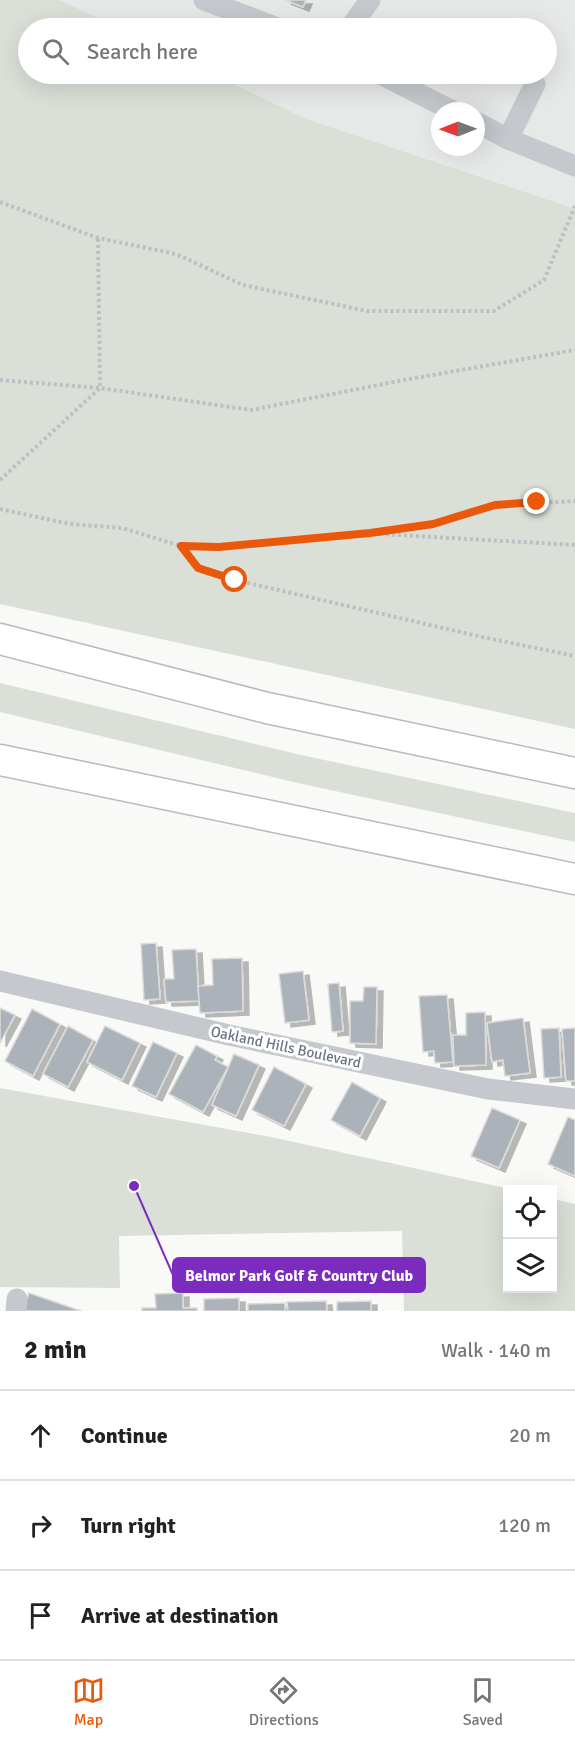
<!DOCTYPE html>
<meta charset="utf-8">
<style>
body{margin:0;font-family:Signika,sans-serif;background:#f6f6f6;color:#222}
.controls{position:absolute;right:18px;bottom:18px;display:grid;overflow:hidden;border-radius:0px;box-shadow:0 6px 24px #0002}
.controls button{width:54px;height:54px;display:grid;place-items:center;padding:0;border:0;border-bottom:2px solid #e0e0e0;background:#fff;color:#222;font:30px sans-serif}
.compass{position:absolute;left:431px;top:102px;width:54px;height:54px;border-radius:50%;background:#fff;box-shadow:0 6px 24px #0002;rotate:269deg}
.stop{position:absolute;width:18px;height:18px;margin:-14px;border:4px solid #ea580c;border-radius:50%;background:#fff}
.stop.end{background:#ea580c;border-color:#fff;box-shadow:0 2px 6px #0008}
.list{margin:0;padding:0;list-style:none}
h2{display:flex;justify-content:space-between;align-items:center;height:78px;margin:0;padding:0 24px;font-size:26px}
h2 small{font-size:20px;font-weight:400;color:#767676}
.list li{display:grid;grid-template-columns:39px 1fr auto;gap:18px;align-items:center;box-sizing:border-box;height:90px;padding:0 24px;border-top:2px solid #e0e0e0}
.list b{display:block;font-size:22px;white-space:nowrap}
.list em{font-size:20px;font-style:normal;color:#767676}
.icon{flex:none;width:33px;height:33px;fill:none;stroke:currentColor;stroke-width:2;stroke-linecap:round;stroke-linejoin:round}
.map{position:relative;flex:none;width:575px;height:1311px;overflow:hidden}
.search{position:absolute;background:#fff;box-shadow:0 6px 24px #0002;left:18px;right:18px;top:18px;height:66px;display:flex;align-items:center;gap:15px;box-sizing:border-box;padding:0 21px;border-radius:33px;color:#767676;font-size:22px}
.sheet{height:348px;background:#fff}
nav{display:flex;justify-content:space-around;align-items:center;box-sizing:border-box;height:84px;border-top:2px solid #e0e0e0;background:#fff;font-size:16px;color:#767676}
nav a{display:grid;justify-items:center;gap:3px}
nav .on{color:#ea580c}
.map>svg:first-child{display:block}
.built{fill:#e7e8e8;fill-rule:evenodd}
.green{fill:#dae0d8}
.building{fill:#acb2b9;stroke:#dbdbd9;stroke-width:1.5;filter:url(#shadow)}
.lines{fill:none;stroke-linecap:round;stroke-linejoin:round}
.highway-casing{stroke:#b8bbbe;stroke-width:33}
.path{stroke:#bdbfc2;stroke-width:4;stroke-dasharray:3 3;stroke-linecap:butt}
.minor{stroke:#c5c8cc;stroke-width:21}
.highway{stroke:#fff;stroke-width:30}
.route{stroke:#ea580c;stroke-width:8}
.labels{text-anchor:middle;stroke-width:6;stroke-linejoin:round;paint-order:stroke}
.street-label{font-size:15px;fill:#6a7687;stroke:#fff}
.leader{fill:none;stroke:#7b2cbf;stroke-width:2}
.callout-dot{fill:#7b2cbf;stroke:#fff;stroke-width:2}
.callout{fill:#7b2cbf;stroke:#7b2cbf;stroke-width:2}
.callout-label{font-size:16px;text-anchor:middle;font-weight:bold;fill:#fff}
</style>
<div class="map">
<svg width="575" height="1311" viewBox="0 0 575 1311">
<defs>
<filter id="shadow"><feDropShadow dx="6" dy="4" stdDeviation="0" flood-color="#0004"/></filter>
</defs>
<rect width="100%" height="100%" fill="#f9f9f7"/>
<!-- built -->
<path class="built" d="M60,0H575V207H570L307,119L213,74H546V28H119ZM440,111H476V147H440Z"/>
<!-- green -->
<g class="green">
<polygon points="0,0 60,0 119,28 28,28 28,74 213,74 307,119 570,207 575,207 575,729 0,604"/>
<polygon points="0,683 301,755 575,813 575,842 302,784 0,712"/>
<polygon points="0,1088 271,1137 510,1189 508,1190 508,1288 552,1288 553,1199 575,1204 575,1311 404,1311 402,1231 119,1236 120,1288 0,1287"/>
</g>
<!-- building -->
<g class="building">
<polygon points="285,0 306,0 303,7"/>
<polygon points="156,943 160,999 144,1000 141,944"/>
<polygon points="196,949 199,1001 166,1002 164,979 174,979 172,950"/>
<polygon points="242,958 243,1011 200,1013 198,986 213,985 212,959"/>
<polygon points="303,971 309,1020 285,1023 279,974"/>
<polygon points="339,983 343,1031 332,1032 328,984"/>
<polygon points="364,987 377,987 376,1044 350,1043 350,1001 363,1001"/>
<polygon points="447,995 453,1062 435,1063 434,1051 423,1052 419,996"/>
<polygon points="0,1008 15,1015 0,1043"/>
<polygon points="32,1009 60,1024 33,1076 5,1061"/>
<polygon points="485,1012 486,1065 454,1066 453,1035 466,1035 466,1013"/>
<polygon points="523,1018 530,1073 505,1076 503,1060 492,1062 487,1023"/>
<polygon points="68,1026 93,1040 68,1087 43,1074"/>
<polygon points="105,1026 140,1043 122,1080 87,1062"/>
<polygon points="559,1028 561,1077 544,1078 541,1029"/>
<polygon points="575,1028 575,1081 566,1081 562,1029"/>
<polygon points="153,1042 177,1053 156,1097 132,1086"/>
<polygon points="196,1045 217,1056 215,1060 228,1067 203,1112 169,1094"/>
<polygon points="234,1054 259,1065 236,1116 212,1105"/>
<polygon points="274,1067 306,1084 284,1126 252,1110"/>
<polygon points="352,1082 380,1098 360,1136 331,1120"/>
<polygon points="492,1108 520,1120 499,1168 471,1156"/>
<polygon points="568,1117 575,1120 575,1176 548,1164"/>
<polygon points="29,1293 81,1311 23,1311"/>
<polygon points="183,1293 183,1308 197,1308 197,1311 142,1311 142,1308 156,1308 155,1294"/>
<polygon points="239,1298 239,1311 204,1311 204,1299"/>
<polygon points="326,1301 327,1311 288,1311 287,1302"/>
<polygon points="371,1301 371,1311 337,1311 337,1302"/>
<polygon points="285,1303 285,1311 248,1311 248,1304"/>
</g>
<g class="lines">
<defs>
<g id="highway">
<polyline points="0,639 267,708 575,773"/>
<polyline points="0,760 575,879"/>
</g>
</defs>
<!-- highway casing -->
<use href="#highway" class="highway-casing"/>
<!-- path -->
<g class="path">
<polyline points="0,202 98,238 176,254 243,285 367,311 494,311 544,280 575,206"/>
<polyline points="0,380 100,388 251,410 404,380 575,350"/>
<polyline points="0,480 100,388 98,238"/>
<polyline points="0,509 70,524 122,528 181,546 219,547 371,533 433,523 495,505 575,501"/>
<polyline points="380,534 575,545"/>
<polyline points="182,547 198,568 235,580 482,637 575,656"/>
</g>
<!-- minor -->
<g class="minor">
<polyline points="204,0 278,28"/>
<polyline points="350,28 370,0"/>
<polyline points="380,74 453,111"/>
<polyline points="476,122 508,139 575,166"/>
<polyline points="508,139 535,84"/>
<polyline points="0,981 229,1035 488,1089 575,1099"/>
<polyline points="16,1311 17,1299"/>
</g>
<!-- highway -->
<use href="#highway" class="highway"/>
</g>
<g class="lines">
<!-- route -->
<polyline class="route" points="235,580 198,568 181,546 219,547 370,533 433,524 495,505 537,502"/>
</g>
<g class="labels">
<!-- street labels -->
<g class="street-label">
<text transform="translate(286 1047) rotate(12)" y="5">Oakland Hills Boulevard</text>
</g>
</g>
<!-- callouts -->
<path class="leader" d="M134 1186L173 1275"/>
<circle class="callout-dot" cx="134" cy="1186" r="6"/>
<rect class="callout" x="173" y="1258" width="252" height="34" rx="6"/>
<g class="callout-label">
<text x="299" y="1281">Belmor Park Golf &amp; Country Club</text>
</g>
</svg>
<div class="controls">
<button><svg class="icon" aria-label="locate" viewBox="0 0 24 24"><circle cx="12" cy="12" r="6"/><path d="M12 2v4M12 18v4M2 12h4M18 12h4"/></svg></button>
<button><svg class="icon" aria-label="layers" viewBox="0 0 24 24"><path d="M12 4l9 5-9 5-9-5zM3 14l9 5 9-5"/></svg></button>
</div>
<svg class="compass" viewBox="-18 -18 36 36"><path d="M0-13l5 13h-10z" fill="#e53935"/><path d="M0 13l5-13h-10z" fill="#767676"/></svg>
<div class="stop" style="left:235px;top:580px"></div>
<div class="stop end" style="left:537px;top:502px"></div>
<div class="search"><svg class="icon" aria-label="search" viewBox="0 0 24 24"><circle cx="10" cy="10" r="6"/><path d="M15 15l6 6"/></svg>Search here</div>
</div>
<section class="sheet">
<h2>2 min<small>Walk · 140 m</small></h2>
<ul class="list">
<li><svg class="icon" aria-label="ahead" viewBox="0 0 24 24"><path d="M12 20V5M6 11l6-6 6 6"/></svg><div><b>Continue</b></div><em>20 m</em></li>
<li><svg class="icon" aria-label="right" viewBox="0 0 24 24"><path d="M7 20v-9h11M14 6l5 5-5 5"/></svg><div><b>Turn right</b></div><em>120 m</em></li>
<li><svg class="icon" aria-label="arrive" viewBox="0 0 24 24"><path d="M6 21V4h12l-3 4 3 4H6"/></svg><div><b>Arrive at destination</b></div></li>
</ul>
</section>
<nav>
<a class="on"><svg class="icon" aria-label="map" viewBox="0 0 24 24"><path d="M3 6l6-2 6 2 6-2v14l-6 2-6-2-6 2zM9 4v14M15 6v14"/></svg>Map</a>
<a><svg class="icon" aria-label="directions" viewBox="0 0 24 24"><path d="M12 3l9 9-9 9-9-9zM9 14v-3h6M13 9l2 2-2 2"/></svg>Directions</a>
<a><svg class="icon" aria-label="saved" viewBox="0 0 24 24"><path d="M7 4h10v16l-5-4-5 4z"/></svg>Saved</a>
</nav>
